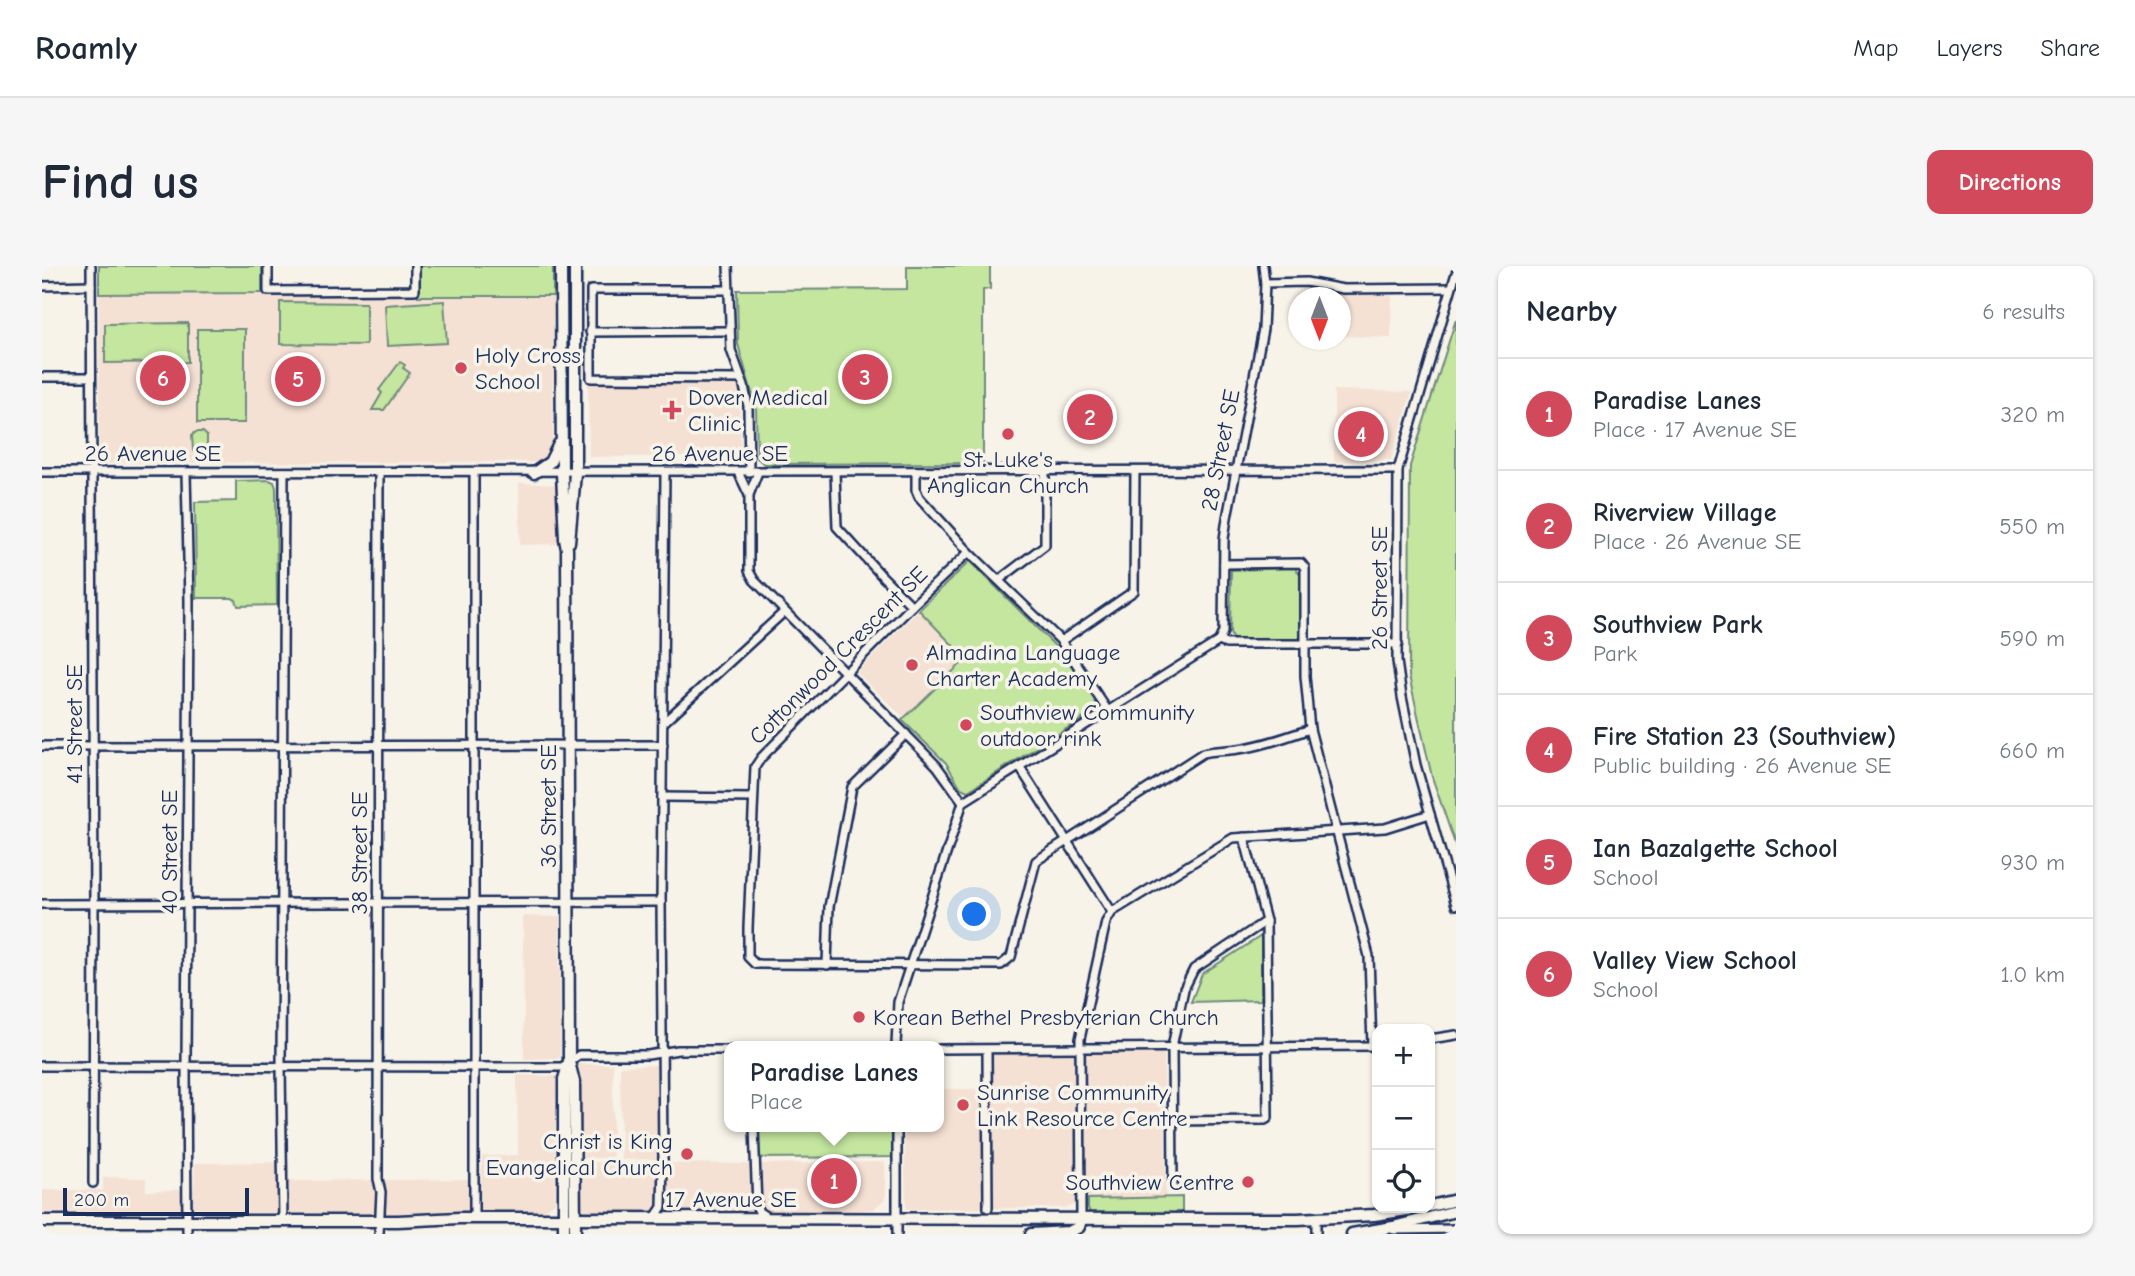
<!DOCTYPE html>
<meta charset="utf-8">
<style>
body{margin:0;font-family:"Comic Neue",sans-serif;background:#f6f6f7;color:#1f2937}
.controls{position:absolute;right:21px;bottom:21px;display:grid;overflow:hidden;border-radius:14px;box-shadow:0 2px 5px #0004}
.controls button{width:63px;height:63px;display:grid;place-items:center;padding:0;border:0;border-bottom:2px solid #e0e1e3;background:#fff;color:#1f2937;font:35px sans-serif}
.compass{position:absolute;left:1246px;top:21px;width:63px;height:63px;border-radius:50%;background:#fff;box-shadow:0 2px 5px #0004;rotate:180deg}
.scale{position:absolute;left:21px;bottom:18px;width:186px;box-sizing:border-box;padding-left:7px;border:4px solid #1b2f5e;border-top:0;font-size:19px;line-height:24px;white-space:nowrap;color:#1b2f5e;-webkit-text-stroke:5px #f7f3e8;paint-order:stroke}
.you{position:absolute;left:933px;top:649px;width:24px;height:24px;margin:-18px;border:5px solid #fff;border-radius:50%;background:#1a73e8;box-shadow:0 0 0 10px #1a73e833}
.badge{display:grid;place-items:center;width:46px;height:46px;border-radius:50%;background:#d1495b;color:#fff;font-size:23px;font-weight:700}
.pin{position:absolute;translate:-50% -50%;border:4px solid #fff;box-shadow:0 2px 7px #0006}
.popup{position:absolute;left:682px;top:775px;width:220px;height:91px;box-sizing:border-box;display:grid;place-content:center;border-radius:14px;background:#fff;filter:drop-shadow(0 2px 5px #0005);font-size:23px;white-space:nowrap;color:#747a83}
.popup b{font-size:26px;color:#1f2937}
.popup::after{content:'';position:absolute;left:50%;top:100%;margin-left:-14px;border:14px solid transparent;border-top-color:#fff}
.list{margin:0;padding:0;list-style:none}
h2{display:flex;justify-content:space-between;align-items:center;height:91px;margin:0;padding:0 28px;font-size:30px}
h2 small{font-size:23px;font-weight:400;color:#747a83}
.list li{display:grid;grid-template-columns:46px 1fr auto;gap:21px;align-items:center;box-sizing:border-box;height:112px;padding:0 28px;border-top:2px solid #e0e1e3}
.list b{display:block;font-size:26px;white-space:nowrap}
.list p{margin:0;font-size:23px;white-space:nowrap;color:#747a83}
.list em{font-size:23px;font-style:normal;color:#747a83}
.icon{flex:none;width:38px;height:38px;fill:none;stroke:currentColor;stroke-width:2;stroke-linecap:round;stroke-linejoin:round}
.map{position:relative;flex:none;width:1414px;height:968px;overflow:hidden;border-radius:14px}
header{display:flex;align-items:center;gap:42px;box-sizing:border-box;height:98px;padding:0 35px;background:#fff;border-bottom:2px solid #e0e1e3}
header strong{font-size:33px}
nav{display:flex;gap:38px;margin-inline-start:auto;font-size:24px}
.intro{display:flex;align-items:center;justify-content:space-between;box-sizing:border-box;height:168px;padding:0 42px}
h1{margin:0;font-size:49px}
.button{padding:18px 32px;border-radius:14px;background:#d1495b;color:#fff;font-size:24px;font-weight:700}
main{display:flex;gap:42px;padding:0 42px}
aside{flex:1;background:#fff;border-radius:14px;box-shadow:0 2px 5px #0004}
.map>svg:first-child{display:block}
.built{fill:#f5e1d4}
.green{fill:#c4e69f;stroke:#708a7e;stroke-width:2}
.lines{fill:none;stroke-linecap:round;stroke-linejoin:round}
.minor-casing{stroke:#1b2f5e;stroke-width:12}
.major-casing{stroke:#1b2f5e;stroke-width:15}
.minor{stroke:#f7f3e8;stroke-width:7}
.major{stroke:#f7f3e8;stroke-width:10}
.poi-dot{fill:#d1495b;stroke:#f7f3e8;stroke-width:2.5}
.labels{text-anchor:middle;stroke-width:7;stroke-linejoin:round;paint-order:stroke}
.poi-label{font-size:23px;fill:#1b2f5e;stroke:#f7f3e8;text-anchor:start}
.street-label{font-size:23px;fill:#1b2f5e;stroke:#f7f3e8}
</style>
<header>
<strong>Roamly</strong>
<nav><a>Map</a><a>Layers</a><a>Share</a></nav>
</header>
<div class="intro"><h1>Find us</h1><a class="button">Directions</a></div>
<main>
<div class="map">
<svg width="1414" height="968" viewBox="0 0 1414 968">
<rect width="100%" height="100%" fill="#f7f3e8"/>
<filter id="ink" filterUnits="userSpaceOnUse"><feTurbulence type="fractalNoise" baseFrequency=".0143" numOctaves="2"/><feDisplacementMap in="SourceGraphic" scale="14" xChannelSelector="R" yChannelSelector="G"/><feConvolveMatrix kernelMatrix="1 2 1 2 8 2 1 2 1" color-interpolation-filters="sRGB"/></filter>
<g filter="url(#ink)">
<!-- built -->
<g class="built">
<polygon points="1281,26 1350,30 1349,72 1299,70 1298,32 1280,31"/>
<polygon points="220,27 220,30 511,30 511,175 507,192 500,196 495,196 57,197 57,28"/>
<polygon points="695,117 697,126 699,191 547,191 546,118"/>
<polygon points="1292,124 1370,126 1349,194 1292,196"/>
<polygon points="477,217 516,219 519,278 478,279"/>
<polygon points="877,344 924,392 862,452 816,408 816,405"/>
<polygon points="481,650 518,651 518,792 482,793"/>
<polygon points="1122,781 1124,932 1040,932 1039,937 1022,942 864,943 862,861 897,861 897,823 945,823 945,784"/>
<polygon points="537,798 571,798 571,892 537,892 535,800"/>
<polygon points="614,799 615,893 579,894 578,800"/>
<polygon points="475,809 514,810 513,937 503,944 347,947 0,946 0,924 61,924 61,911 104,912 104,925 152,923 153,897 247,896 247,915 439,913 440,890 476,889"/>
<polygon points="542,896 705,898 843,896 844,929 842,934 832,943 804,946 539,950"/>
</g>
<!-- green -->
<g class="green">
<polygon points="57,0 220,0 220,27 57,28"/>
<rect x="376" y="0" width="135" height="30"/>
<polygon points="865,0 948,0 948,23 941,24 941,197 722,198 715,192 714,141 696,78 695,24 865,23"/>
<polygon points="402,35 405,77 345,80 343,39"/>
<polygon points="238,36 324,37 324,79 238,78"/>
<polygon points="1414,53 1414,581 1390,511 1367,410 1368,200"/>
<polygon points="146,57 146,96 63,97 63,58"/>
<rect x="155" y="63" width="48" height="94"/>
<polygon points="358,96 363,99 361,102 368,107 342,144 330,144 340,127 337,124"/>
<polygon points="154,166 161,166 165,170 165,184 151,185 150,169"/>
<polygon points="227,214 232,216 234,222 235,339 196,340 194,334 190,332 154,332 153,236 194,235 194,215"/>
<polygon points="928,295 1030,397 1057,439 1054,444 926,525 919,522 904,497 860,454 924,393 877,344"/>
<polygon points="1253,302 1258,309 1258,372 1254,374 1193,374 1190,372 1188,367 1189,304"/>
<polygon points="1219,670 1219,734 1149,736 1160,708"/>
<polygon points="712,861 855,861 855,891 712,892"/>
<polygon points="1140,931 1140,951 1049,949 1046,942 1046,933"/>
</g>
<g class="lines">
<defs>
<g id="minor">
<polyline points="49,0 52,639 51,917"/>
<polyline points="226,0 226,25 373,24 373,0"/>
<polyline points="686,0 689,84 702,120 706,140 707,206"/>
<polyline points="1414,7 1356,204 1355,395 1360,431 1374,499 1414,639"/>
<polyline points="1223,17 1264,16 1301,23 1409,22"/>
<polyline points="0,20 49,19"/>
<polyline points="687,24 549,24 549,112 699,113"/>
<polyline points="548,66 687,65"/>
<polyline points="0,111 49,111"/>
<polyline points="874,205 874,224 877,231 927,286 1019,375 1066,445"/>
<polyline points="0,206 1356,204"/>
<polyline points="696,206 706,227"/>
<polyline points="716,206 707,229 707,305 712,314 895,500 921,536"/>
<polyline points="793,206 795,261 840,310 870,340"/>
<polyline points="144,207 147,335 144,797 145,965"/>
<polyline points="337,207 336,913 339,926 337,968"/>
<path d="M927,286L870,340L719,492L713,501L706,662V691L713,698L959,699L969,691L994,595L1161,487C1173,484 1184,485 1196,483C1220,480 1244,471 1268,463"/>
<polyline points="1182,298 1259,297 1263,302 1263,410 1268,463 1327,690 1330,780"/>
<polyline points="957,314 1003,279 1003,206"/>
<polyline points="1019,375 1092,325 1093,205"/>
<polyline points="1177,375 1181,366 1182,273 1185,252 1221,63 1223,17 1221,0"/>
<polyline points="1177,375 1184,378 1356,378"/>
<polyline points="621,457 742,346"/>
<polyline points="0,480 621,479"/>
<polyline points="977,500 1070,646"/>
<polyline points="620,531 711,532"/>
<polyline points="0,638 619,636"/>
<polyline points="785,699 787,641 810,521 864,468"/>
<polyline points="1388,773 1414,769"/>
<polyline points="854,780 856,736 921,536 1177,375"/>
<polyline points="897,783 1335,780"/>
<polyline points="945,784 946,942"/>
<polyline points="0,800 520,801 537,789 606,789 636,784 687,784"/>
<polyline points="1130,855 1223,854 1226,852 1224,655 1202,571"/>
<polyline points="712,861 715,941 717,946 725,951"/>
<polyline points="855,861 855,968"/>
<polyline points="1131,920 1130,781 1142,723 1152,703 1224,655"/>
<polyline points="432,952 432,207"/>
<polyline points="612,953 620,941 621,895 619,636 623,206"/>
<polyline points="1039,954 1038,773 1064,656 1070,646 1191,572 1343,562 1388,548"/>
<polyline points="241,955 239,800 242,206"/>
<polyline points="1352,964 1414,963"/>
<polyline points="1274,968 1274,953"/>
</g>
<g id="major">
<polyline points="519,0 520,207 523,273 525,283 527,796 532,816 533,968"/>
<polyline points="492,207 508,196 517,178"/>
<polyline points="527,276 533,207 533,0"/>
<polyline points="1388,940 1414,934"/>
<polyline points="0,955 356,955 417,952 1256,953 1332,949 1378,942"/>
<polyline points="522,968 522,813 526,800"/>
<polyline points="989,968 1027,966 1037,961 1039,954"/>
<polyline points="1310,968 1351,961 1414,945"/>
</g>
</defs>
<!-- minor casing -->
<use href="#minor" class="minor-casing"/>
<!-- major casing -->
<use href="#major" class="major-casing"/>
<!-- minor -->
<use href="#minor" class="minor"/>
<!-- major -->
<use href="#major" class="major"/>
</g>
</g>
<!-- markers -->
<g class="poi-dot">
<circle cx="419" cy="102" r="7"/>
<path d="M626.5 133.5h7v7h7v7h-7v7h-7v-7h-7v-7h7z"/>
<circle cx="966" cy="168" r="7"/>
<circle cx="870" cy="399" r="7"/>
<circle cx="924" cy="459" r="7"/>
<circle cx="817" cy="751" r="7"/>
<circle cx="921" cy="839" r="7"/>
<circle cx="645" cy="888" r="7"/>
<circle cx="1206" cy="916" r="7"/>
</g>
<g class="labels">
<!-- poi labels -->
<g class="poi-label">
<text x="433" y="97">Holy Cross<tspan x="433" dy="26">School</tspan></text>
<text x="646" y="139">Dover Medical<tspan x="646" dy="26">Clinic</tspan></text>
<text x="966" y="201" text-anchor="middle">St. Luke's<tspan x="966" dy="26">Anglican Church</tspan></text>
<text x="884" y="394">Almadina Language<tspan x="884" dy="26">Charter Academy</tspan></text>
<text x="938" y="454">Southview Community<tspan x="938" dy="26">outdoor rink</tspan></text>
<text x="831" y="759">Korean Bethel Presbyterian Church</text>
<text x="935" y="834">Sunrise Community<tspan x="935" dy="26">Link Resource Centre</tspan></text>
<text x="631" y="883" text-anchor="end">Christ is King<tspan x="631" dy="26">Evangelical Church</tspan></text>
<text x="1192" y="924" text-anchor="end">Southview Centre</text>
</g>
<!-- street labels -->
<g class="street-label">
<text transform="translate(1178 184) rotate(-79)" y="8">28 Street SE</text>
<text x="111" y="195">26 Avenue SE</text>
<text x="678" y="195">26 Avenue SE</text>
<text transform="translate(1337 322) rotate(-90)" y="8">26 Street SE</text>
<text transform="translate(796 389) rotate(-45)" y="8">Cottonwood Crescent SE</text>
<text transform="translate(32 458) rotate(-90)" y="8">41 Street SE</text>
<text transform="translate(506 540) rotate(-90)" y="8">36 Street SE</text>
<text transform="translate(127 586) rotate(-90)" y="8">40 Street SE</text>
<text transform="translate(317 587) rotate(-90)" y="8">38 Street SE</text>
<text x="689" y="941">17 Avenue SE</text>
</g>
</g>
</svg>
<div class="controls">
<button>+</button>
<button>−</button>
<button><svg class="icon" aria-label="locate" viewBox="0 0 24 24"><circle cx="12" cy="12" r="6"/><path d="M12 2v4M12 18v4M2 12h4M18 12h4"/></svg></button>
</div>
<svg class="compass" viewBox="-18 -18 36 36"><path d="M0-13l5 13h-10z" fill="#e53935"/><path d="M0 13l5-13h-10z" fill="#747a83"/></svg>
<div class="scale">200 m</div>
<div class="you"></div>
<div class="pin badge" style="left:792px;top:915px">1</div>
<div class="popup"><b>Paradise Lanes</b>Place</div>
<div class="pin badge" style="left:1048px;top:151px">2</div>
<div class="pin badge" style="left:823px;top:111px">3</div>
<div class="pin badge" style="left:1319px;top:168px">4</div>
<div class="pin badge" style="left:256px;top:113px">5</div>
<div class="pin badge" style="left:121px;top:112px">6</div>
</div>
<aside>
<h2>Nearby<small>6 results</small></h2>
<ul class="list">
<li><span class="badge">1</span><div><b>Paradise Lanes</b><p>Place · 17 Avenue SE</p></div><em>320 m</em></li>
<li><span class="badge">2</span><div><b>Riverview Village</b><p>Place · 26 Avenue SE</p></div><em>550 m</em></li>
<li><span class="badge">3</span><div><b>Southview Park</b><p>Park</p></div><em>590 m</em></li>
<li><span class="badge">4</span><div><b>Fire Station 23 (Southview)</b><p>Public building · 26 Avenue SE</p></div><em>660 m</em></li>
<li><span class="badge">5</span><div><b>Ian Bazalgette School</b><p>School</p></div><em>930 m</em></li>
<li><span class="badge">6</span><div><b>Valley View School</b><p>School</p></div><em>1.0 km</em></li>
</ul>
</aside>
</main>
